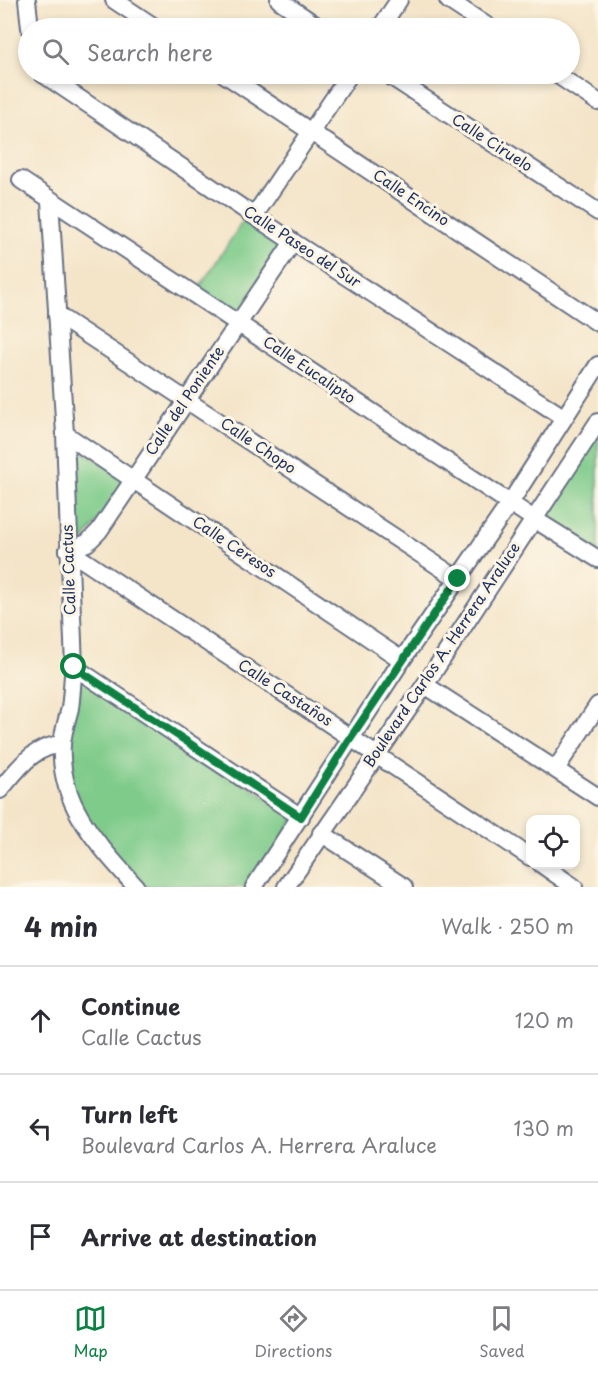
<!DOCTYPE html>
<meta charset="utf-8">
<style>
body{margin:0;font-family:"Playpen Sans",sans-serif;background:#f2f2f3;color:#2b2b33}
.controls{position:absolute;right:18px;bottom:18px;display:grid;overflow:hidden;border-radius:12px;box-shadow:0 3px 9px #0003}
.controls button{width:54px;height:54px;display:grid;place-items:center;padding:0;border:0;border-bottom:2px solid #e1e1e2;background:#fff;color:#2b2b33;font:30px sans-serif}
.stop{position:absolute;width:18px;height:18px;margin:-14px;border:4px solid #0b8043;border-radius:50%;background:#fff}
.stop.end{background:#0b8043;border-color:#fff;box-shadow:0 2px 6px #0008}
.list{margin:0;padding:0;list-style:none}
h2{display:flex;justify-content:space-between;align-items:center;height:78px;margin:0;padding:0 24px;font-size:26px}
h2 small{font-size:20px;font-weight:400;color:#7c7c81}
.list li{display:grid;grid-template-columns:39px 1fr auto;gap:18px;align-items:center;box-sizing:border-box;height:108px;padding:0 24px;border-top:2px solid #e1e1e2}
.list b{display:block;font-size:22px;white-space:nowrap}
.list p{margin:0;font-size:20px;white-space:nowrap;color:#7c7c81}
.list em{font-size:20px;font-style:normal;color:#7c7c81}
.icon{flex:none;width:33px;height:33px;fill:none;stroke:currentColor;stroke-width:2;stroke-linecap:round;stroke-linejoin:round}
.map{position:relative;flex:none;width:598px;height:887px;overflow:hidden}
.search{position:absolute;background:#fff;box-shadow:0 3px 9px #0003;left:18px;right:18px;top:18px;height:66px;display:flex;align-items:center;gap:15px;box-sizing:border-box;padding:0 21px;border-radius:33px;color:#7c7c81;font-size:22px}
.sheet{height:402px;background:#fff}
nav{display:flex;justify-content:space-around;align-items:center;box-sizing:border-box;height:84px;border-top:2px solid #e1e1e2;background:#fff;font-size:16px;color:#7c7c81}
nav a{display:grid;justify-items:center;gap:3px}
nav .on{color:#0b8043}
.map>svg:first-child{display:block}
.green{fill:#7ecb8a;stroke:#4c7d74;stroke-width:1.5}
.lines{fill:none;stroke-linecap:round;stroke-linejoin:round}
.minor-casing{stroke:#676f83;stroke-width:20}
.minor{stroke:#fff;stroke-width:16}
.route{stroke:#0b8043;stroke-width:8}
.labels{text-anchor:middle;stroke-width:6;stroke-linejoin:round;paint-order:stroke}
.street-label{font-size:15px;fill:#1b2f5e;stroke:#fcf5e5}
</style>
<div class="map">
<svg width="598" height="887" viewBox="0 0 598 887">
<rect width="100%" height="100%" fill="#fcf5e5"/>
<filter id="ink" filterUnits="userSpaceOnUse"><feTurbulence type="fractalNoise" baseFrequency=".0167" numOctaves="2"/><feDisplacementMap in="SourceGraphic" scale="12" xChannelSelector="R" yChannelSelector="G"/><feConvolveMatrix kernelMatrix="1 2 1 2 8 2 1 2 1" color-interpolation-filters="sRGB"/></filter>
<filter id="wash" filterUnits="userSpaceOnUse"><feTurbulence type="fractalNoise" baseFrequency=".008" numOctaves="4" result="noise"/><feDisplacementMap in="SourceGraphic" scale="24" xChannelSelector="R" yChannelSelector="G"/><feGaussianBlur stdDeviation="1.35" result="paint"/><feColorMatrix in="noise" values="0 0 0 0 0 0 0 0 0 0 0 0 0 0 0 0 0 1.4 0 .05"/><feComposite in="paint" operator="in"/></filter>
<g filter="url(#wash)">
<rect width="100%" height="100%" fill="#f4e5c9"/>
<!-- green -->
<g class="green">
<polygon points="247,215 288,243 236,318 197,291"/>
<polygon points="598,432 598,551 541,517"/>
<polygon points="68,441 127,480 85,539 71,546"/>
<polygon points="76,672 296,817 251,887 139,887 76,806 65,745"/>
</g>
</g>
<g filter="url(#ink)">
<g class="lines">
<defs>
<g id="minor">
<polyline points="27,0 30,28"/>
<polyline points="114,0 156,28"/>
<polyline points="279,0 320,28"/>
<polyline points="448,0 490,28"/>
<polyline points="380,28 399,0"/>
<polyline points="43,74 293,242 563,417"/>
<polyline points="224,74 598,323"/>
<polyline points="387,74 598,212"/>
<polyline points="556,74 598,102"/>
<polyline points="21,180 534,519 598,559"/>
<path d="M50,201L65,434L74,667C72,681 72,695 70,708C67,720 63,732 62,744C58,805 99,845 136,887"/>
<polyline points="254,216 350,74"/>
<polyline points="57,315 458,579"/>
<polyline points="65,434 402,660"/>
<polyline points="68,550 530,857"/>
<polyline points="68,550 87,543 99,531 293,242"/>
<polyline points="74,667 301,817"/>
<polyline points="425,685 598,797"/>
<polyline points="556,769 598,705"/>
<path d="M0,790C19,768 32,747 62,744"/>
<polyline points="321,833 404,887"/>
<polyline points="541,864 574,887"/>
<polyline points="254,887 402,660 510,503 598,365"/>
<polyline points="286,887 425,685 598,422"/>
</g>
</defs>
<!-- minor casing -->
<use href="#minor" class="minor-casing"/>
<!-- minor -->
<use href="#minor" class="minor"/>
</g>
</g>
<g class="lines" filter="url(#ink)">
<!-- route -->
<polyline class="route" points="74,667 301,817 351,737 458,579"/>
</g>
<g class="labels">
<!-- street labels -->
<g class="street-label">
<text transform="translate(492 143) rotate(33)" y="5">Calle Ciruelo</text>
<text transform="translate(411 198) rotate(34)" y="5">Calle Encino</text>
<text transform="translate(302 247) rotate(33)" y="5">Calle Paseo del Sur</text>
<text transform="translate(309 370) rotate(34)" y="5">Calle Eucalipto</text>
<text transform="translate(185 401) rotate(-56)" y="5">Calle del Poniente</text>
<text transform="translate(258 446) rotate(34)" y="5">Calle Chopo</text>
<text transform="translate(234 547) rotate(34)" y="5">Calle Ceresos</text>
<text transform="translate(69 570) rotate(-92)" y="5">Calle Cactus</text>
<text transform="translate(442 655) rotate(-56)" y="5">Boulevard Carlos A. Herrera Araluce</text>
<text transform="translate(285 693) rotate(33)" y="5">Calle Castaños</text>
</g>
</g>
</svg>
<div class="controls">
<button><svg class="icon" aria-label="locate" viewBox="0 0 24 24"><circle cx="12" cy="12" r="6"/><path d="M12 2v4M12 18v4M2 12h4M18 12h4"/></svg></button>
</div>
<div class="stop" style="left:74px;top:667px"></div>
<div class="stop end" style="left:458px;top:579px"></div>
<div class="search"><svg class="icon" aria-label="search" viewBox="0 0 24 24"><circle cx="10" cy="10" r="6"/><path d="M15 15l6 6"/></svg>Search here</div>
</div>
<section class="sheet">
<h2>4 min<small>Walk · 250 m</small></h2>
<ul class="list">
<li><svg class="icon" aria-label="ahead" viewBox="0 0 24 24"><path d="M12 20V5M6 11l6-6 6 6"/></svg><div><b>Continue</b><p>Calle Cactus</p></div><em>120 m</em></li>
<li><svg class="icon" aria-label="left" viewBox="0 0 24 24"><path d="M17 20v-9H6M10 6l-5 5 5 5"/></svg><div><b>Turn left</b><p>Boulevard Carlos A. Herrera Araluce</p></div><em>130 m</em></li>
<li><svg class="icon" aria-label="arrive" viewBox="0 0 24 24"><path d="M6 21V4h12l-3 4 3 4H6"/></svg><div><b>Arrive at destination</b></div></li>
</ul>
</section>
<nav>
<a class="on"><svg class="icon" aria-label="map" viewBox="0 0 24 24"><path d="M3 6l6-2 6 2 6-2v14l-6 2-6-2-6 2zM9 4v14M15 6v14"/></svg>Map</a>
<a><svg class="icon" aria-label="directions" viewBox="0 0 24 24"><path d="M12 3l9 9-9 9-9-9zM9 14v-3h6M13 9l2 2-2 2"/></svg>Directions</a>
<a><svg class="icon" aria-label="saved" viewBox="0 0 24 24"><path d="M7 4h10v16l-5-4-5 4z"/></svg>Saved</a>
</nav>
